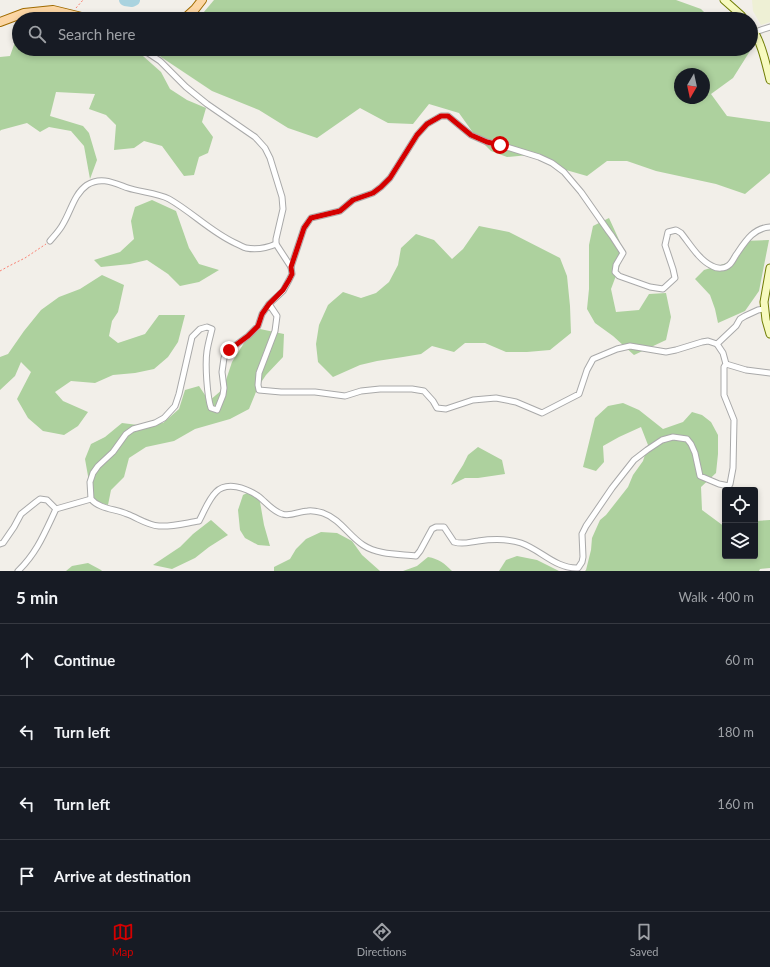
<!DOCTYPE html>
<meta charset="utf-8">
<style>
body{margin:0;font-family:Lato,sans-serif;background:#20242c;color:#f1f3f6}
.controls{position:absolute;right:12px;bottom:12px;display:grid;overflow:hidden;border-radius:4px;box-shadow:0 2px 6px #0003}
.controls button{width:36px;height:36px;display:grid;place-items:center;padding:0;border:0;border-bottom:1px solid #363941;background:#171b24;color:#f1f3f6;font:20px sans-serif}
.compass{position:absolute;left:674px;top:68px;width:36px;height:36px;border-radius:50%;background:#171b24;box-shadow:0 2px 6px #0003;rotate:189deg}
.stop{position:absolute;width:12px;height:12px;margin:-9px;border:3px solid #d40000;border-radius:50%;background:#fff}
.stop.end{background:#d40000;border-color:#fff;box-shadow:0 1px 4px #0008}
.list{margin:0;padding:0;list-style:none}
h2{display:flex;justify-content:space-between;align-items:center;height:52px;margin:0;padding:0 16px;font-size:17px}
h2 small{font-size:13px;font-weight:400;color:#9ea1a6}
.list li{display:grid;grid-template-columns:26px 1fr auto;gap:12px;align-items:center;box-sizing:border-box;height:72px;padding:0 16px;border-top:1px solid #363941}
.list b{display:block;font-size:15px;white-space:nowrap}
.list em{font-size:13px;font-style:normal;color:#9ea1a6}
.icon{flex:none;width:22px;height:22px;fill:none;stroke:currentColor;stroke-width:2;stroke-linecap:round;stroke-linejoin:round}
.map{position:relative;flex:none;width:770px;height:571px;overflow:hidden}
.search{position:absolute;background:#171b24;box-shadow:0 2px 6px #0003;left:12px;right:12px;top:12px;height:44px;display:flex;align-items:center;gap:10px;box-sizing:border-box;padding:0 14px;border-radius:22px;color:#9ea1a6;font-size:15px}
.sheet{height:340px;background:#171b24}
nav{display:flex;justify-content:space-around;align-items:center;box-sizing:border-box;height:56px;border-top:1px solid #363941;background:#171b24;font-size:11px;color:#9ea1a6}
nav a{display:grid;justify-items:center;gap:2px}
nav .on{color:#d40000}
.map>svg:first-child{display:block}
.farmland{fill:#eef0d5}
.forest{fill:#add19e;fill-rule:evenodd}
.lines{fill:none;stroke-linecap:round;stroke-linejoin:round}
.river{stroke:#aad3df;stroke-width:12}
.street-casing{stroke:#a9a9a9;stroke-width:7}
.secondary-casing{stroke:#707d05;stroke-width:9}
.primary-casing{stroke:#a06b00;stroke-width:10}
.path{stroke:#fa8072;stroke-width:1;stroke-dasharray:2 2;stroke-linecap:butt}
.street{stroke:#fff;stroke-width:5}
.secondary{stroke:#f7fabf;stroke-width:7}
.primary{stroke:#fcd6a4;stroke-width:8}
.route{stroke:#d40000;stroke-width:5}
</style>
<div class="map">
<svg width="770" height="571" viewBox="0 0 770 571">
<rect width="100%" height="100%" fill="#f2efe9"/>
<!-- farmland -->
<polygon class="farmland" points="752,0 770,0 770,22 761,25 753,11"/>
<!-- forest -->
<g class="forest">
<polygon points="214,0 676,0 701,9 711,19 198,19"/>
<polygon points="19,31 19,49 97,49 103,50 121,50 143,56 161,72 170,89 187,100 206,108 202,122 213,137 208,153 199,157 194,175 184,176 162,146 144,141 134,148 114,150 116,125 106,115 89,109 95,94 56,92 50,116 83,126 89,133 97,160 90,179 84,146 71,131 49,127 40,132 27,123 1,130 0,131 0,57 10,56"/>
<path d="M152,49H749L750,51L733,78L711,94L727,116L770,122V173L745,194L716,184L656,171L627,161H607L587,176L566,170L545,159L529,155L507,157L491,151L474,134L459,113L429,104L413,124L388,123L360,108L317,138L288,128L259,110L212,91L161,57ZM680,74H704V98H680Z"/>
<polygon points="152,200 176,211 189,248 199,264 219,270 199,282 180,286 168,274 147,260 130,264 101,267 94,260 120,252 134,239 131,221 135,207"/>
<polygon points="609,218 620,242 620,265 611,289 616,312 639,310 649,294 666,293 671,317 666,340 634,355 613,336 595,323 587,309 589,289 589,245 593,226"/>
<polygon points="479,226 509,232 560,258 567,276 570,306 571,333 550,350 527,352 506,352 485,343 465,343 454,352 432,346 421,354 403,357 377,361 360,365 333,377 318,362 316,344 319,325 328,305 343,292 361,298 376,293 389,282 398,265 401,248 416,234 434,240 452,259 463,249"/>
<polygon points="769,240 759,291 745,311 718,323 715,309 710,295 695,279 704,270 730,262 743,241"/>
<polygon points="102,275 124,285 118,312 112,321 109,336 118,343 145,334 159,315 185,315 178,342 168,357 154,369 135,373 113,375 95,383 71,381 55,392 63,401 88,412 78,426 64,435 43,431 28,418 17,399 31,372 21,362 15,376 0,390 0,357 8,354 24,331 41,310 59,297 80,289"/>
<polygon points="260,329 284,334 283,357 266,375 258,387 249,409 230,419 195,429 174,441 146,447 129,458 124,477 111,490 108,505 94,501 88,491 88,476 85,459 91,444 105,437 122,423 138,425 163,423 179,409 185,390 199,386 209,401 223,389 232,362 244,343"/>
<polygon points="623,403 639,410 663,429 683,422 692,412 702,415 711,422 718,435 718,454 716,473 701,487 702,510 725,527 725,556 755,556 755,521 770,520 770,568 760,569 759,571 585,571 586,570 591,550 592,538 600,520 606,515 628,487 633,475 643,461 648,445 641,427 619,437 603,446 604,462 596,471 583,467 595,418 608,406"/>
<polygon points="478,447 502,460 505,474 478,478 465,478 451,485 456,476 463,465 468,455"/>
<polygon points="251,491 260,502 264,525 270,546 258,545 245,538 240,530 238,510 243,495"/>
<polygon points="211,520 228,535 209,547 195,558 172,569 153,565 180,547 193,534"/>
<polygon points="321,532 337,533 352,541 362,555 380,571 274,571 274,567 290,559 296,549 306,539"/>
<polygon points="517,556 537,560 559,571 499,571 506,560"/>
<path d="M428,557C439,559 444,563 452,571H403L417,566Z"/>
<polygon points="88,563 101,570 102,571 66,571 72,566"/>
</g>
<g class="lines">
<!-- river -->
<polyline class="river" points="125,0 132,1 134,0"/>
<defs>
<g id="street">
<polyline points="755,32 770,27"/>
<polyline points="142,49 160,61 186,87 207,104 255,137 265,148 270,158 282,197 283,209 276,239 276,244 291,267"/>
<path d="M50,241C55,235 60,230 63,224C71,211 74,194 87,185C101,176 114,183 128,188C140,192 158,193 169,199C192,212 211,232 235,243C239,245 243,247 246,248C257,250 267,248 276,244"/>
<path d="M269,304L277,316L275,331L259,373L258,385L259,390L281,392H315L345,396L361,391L380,389H412L424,391L433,401L437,408L446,409L473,400L496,398L516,402L542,413L579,394L587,370L593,359L617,349L630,346L666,352L676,350L702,342L708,341L717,344L723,353L726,364L724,367V395L734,420L733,468L730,484L729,486L719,484L700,476L695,453L691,444L687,439L673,437L662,440L647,450L634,460L612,488L586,526L582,534L583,557L582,562L578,568C556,569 541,550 521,543C509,539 492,539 478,541C469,542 464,545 454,542L444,527H436L432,529L420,551L416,556C399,554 378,555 363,545C349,536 340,519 323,513C319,512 312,510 308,511C299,511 291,517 282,514C272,511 265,501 258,496C246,488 227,481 216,492C208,500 204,512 199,521C186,523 172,527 159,526C147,525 138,518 127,514C116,509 99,509 91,499L90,482L93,473L98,466L113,452L126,434L133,429L155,423L164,418L175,406L179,394L192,337L200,329L207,327L212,329C210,337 208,344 207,351C205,364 207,396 211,408L217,410L223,395L224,388L222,372L224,358L229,350L248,336L258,326L262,314L269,304L283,291L289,280L292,274L291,267L304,228L311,218L340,211L353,200L373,193L381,187L390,178L417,135L427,124L441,116H448L471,135L487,142L500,145L539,157L552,163L564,172L581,192L609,232L612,236L623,253L616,265L615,272L619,276L650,287L663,289L675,278L673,269L665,245L668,232L676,230L681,233C690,244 699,260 712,266C717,269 725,269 729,265C732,263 734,258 736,255C745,242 753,228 770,227"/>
<polyline points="717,344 736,326 740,319 745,316 758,310 764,309"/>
<polyline points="726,364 746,370 770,373"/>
<polyline points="0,544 3,543 14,527 21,514 36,502 40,499 47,500 56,509"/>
<path d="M18,571C37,553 45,532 56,509L91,499"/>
</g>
<g id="secondary">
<polyline points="724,0 741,15 744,19"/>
<path d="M751,27C761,40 766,64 770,80"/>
<polyline points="770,268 764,302 766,320 770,334"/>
</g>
<g id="primary">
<polyline points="184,19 195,9 202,0"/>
<polyline points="0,22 24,13 53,10 90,19"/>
</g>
</defs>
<!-- street casing -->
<use href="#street" class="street-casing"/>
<!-- secondary casing -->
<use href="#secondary" class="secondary-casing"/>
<!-- primary casing -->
<use href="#primary" class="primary-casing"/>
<!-- path -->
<g class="path">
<polyline points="76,8 83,0"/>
<polyline points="0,271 9,266 25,258 46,244"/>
</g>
<!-- street -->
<use href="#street" class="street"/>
<!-- secondary -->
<use href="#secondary" class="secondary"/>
<!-- primary -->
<use href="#primary" class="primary"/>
</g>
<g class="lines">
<!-- route -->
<polyline class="route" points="229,350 248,336 258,326 262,314 269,304 283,290 289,280 292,274 291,267 304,228 311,218 340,211 353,200 373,193 381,187 390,178 417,135 427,124 441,116 448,116 471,135 487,142 500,145"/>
</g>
</svg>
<div class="controls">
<button><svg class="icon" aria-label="locate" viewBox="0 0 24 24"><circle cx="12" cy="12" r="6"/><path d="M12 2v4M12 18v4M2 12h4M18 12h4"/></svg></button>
<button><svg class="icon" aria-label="layers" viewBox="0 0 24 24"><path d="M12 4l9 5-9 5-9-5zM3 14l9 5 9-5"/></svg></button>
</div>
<svg class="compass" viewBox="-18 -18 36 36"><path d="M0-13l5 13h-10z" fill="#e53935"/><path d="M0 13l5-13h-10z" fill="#9ea1a6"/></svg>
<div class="stop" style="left:500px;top:145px"></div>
<div class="stop end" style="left:229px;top:350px"></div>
<div class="search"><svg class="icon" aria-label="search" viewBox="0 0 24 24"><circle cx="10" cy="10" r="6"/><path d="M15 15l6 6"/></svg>Search here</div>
</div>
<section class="sheet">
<h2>5 min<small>Walk · 400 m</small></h2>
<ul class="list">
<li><svg class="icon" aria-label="ahead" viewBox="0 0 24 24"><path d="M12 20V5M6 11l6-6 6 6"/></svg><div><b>Continue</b></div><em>60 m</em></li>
<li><svg class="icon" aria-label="left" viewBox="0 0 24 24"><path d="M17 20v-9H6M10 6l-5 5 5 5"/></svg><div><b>Turn left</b></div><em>180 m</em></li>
<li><svg class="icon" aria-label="left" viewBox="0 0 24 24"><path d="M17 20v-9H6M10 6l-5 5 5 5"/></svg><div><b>Turn left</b></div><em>160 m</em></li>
<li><svg class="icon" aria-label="arrive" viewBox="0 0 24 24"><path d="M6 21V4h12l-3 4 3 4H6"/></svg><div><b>Arrive at destination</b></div></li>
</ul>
</section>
<nav>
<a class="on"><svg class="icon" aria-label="map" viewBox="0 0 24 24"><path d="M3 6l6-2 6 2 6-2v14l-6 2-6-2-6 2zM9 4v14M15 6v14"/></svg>Map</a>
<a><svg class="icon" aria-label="directions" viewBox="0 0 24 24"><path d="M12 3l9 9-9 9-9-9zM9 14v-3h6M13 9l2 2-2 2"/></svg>Directions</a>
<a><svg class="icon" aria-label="saved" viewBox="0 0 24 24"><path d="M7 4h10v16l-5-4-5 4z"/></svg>Saved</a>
</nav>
